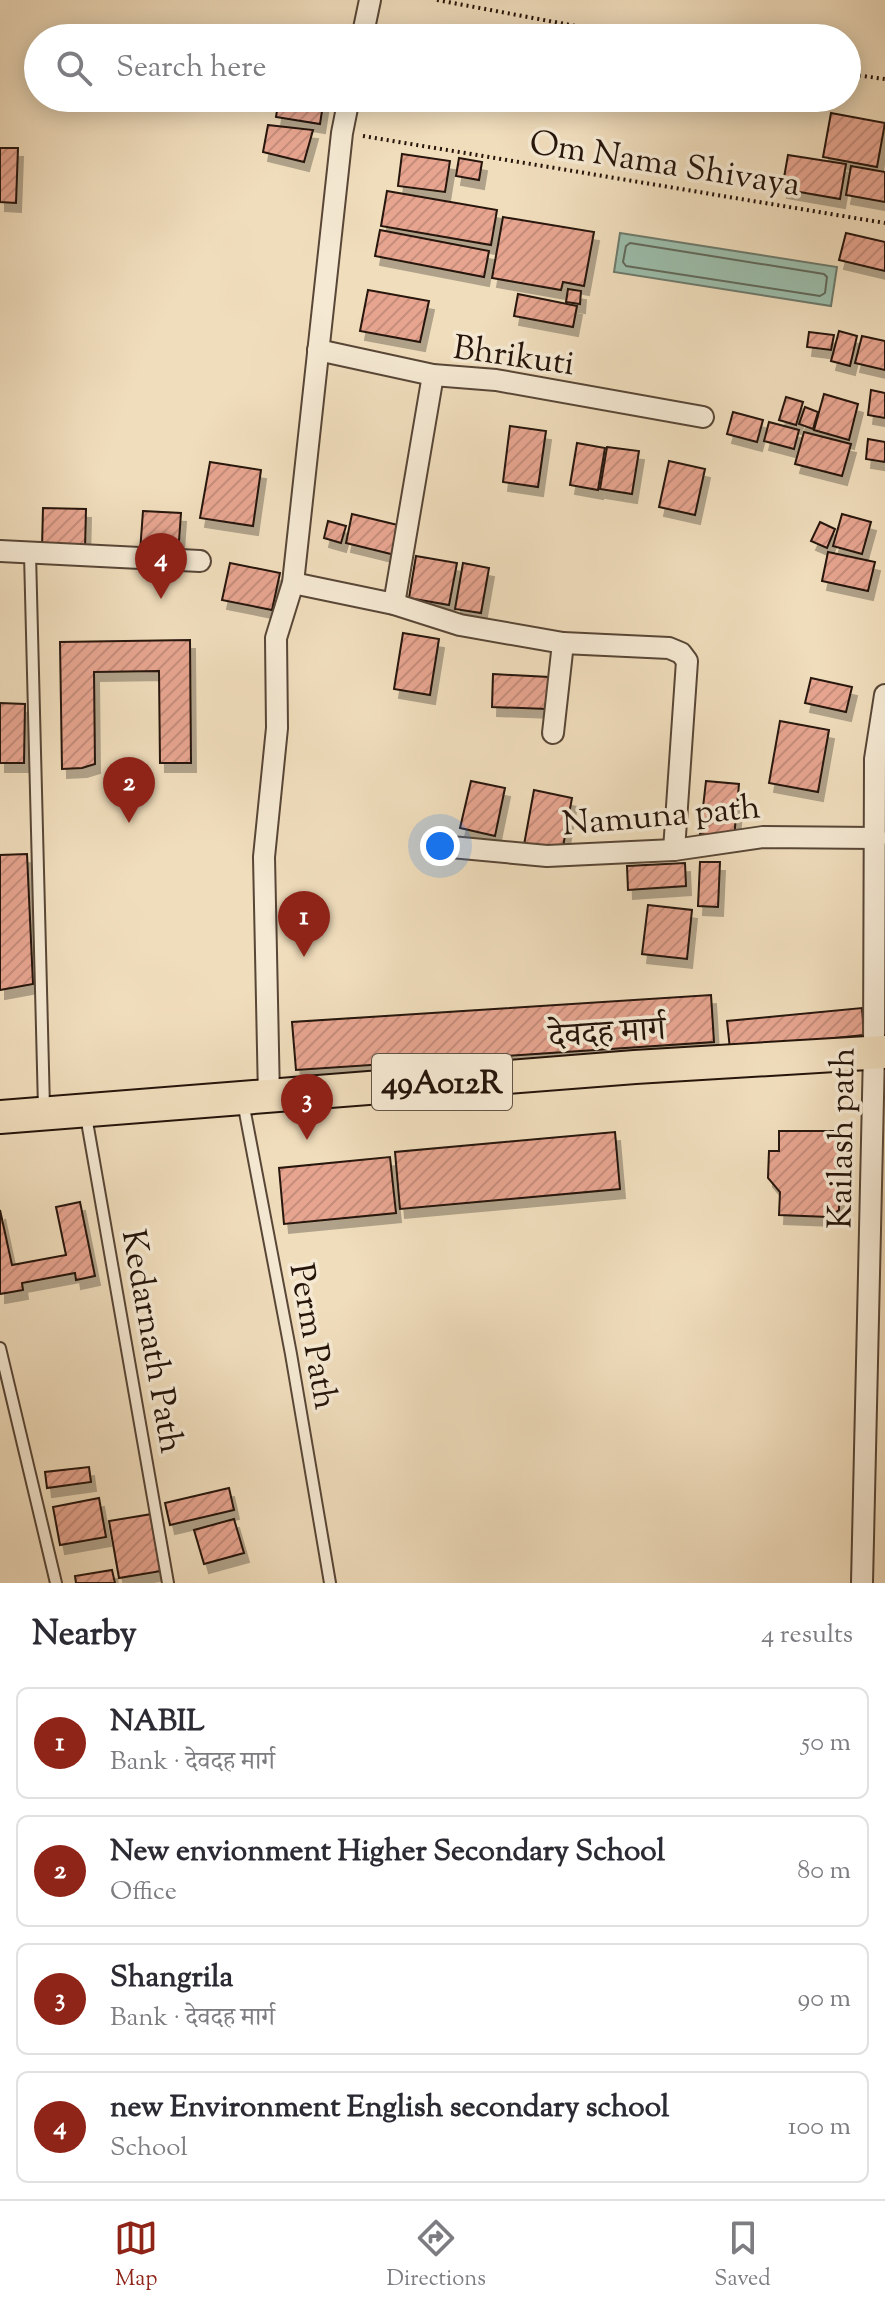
<!DOCTYPE html>
<meta charset="utf-8">
<style>
body{margin:0;font-family:"Sorts Mill Goudy","Noto Serif Devanagari",serif;background:#f7f7f7;color:#2b2b33}
.you{position:absolute;left:440px;top:846px;width:28px;height:28px;margin:-20px;border:6px solid #fff;border-radius:50%;background:#1a73e8;box-shadow:0 0 0 12px #1a73e833}
.badge{display:grid;place-items:center;width:52px;height:52px;border-radius:50%;background:#8f2418;color:#fff;font-size:26px;font-weight:700}
.pin{position:absolute;translate:-50% -66px;filter:drop-shadow(0 2px 4px #0008)}
.pin::after{content:'';position:absolute;top:42px;width:28px;height:24px;background:inherit;clip-path:polygon(0 0,100% 0,50% 100%)}
.list{margin:0;padding:0;list-style:none}
h2{display:flex;justify-content:space-between;align-items:center;height:104px;margin:0;padding:0 32px;font-size:34px}
h2 small{font-size:26px;font-weight:400;color:#7c7c81}
.list li{display:grid;grid-template-columns:52px 1fr auto;gap:24px;align-items:center;box-sizing:border-box;height:112px;margin:0 16px 16px;padding:0 16px;border:2px solid #e1e1e2;border-radius:12px}
.list b{display:block;font-size:30px;white-space:nowrap}
.list p{margin:0;font-size:26px;white-space:nowrap;color:#7c7c81}
.list em{font-size:26px;font-style:normal;color:#7c7c81}
.icon{flex:none;width:44px;height:44px;fill:none;stroke:currentColor;stroke-width:2;stroke-linecap:round;stroke-linejoin:round}
.map{position:relative;flex:none;width:885px;height:1583px;overflow:hidden}
.search{position:absolute;background:#fff;box-shadow:0 4px 20px #0003;left:24px;right:24px;top:24px;height:88px;display:flex;align-items:center;gap:20px;box-sizing:border-box;padding:0 28px;border-radius:44px;color:#7c7c81;font-size:30px}
.sheet{height:616px;background:#fff}
nav{display:flex;justify-content:space-around;align-items:center;box-sizing:border-box;height:112px;border-top:2px solid #e1e1e2;background:#fff;font-size:22px;color:#7c7c81}
nav a{display:grid;justify-items:center;gap:4px}
nav .on{color:#8f2418}
.map>svg:first-child{display:block}
.water{fill:#9bbdab;stroke:#6c796b;stroke-width:2}
.lines{fill:none;stroke-linecap:round;stroke-linejoin:round}
.shore{stroke:#60685a;stroke-width:2}
.building{fill:url(#building-hatch);stroke:#25140a;stroke-width:2;filter:url(#shadow)}
.lane-casing{stroke:#584636;stroke-width:14}
.street-casing{stroke:#584636;stroke-width:24}
.primary-casing{stroke:#25140a;stroke-width:36}
.path{stroke:#25140a;stroke-width:4;stroke-dasharray:2 4;stroke-linecap:butt}
.lane{stroke:#f5e9d3;stroke-width:10}
.street{stroke:#f5e9d3;stroke-width:20}
.primary{stroke:#f0ddbc;stroke-width:32}
.labels{text-anchor:middle;stroke-width:7;stroke-linejoin:round;paint-order:stroke}
.shield{fill:#f5e9d3;stroke:#635446;stroke-width:2}
.shield-label{font-size:32px;font-weight:bold;fill:#25140a}
.street-label{font-size:34px;fill:#25140a;stroke:#f5e9d3}
</style>
<div class="map">
<svg width="885" height="1583" viewBox="0 0 885 1583">
<defs>
<pattern id="building-hatch" width="6" height="6" patternUnits="userSpaceOnUse" patternTransform="scale(2)"><rect width="6" height="6" fill="#e7a590"/><path d="M-1 1l2-2M0 6l6-6M5 7l2-2" fill="none" stroke="#c68d7b"/></pattern>
<filter id="shadow"><feDropShadow dx="5" dy="9" stdDeviation="0" flood-color="#0004"/></filter>
</defs>
<rect width="100%" height="100%" fill="#f0ddbc"/>
<filter id="stains"><feTurbulence type="fractalNoise" baseFrequency=".0025" numOctaves="4"/><feColorMatrix values="0 0 0 0 .2 0 0 0 0 .09 0 0 0 0 .02 0 0 0 .5 -.17"/></filter>
<radialGradient id="worn" r=".72"><stop offset=".6" stop-color="#630" stop-opacity="0"/><stop offset="1" stop-color="#630" stop-opacity=".3"/></radialGradient>
<!-- water -->
<polygon class="water" points="620,233 837,267 831,306 614,272"/>
<g class="lines">
<!-- shore -->
<polygon class="shore" points="630,243 824,274 827,277 825,293 820,296 626,266 623,262 626,246"/>
</g>
<!-- building -->
<g class="building">
<polygon points="279,98 324,98 320,124 276,117"/>
<polygon points="831,113 885,123 877,167 823,157"/>
<polygon points="268,125 313,130 304,162 263,152"/>
<polygon points="0,148 18,148 16,203 0,202"/>
<polygon points="402,154 450,161 445,192 398,186"/>
<polygon points="788,155 846,164 840,199 782,189"/>
<polygon points="459,158 482,162 479,180 456,176"/>
<polygon points="851,166 885,172 885,202 846,195"/>
<polygon points="387,191 497,210 491,245 381,226"/>
<polygon points="503,217 594,232 584,286 563,282 561,290 492,278"/>
<polygon points="380,230 489,251 484,277 375,256"/>
<polygon points="846,233 885,242 885,271 839,260"/>
<polygon points="568,289 581,291 580,304 566,302"/>
<polygon points="368,290 429,301 420,342 360,331"/>
<polygon points="518,294 577,306 573,327 514,316"/>
<polygon points="839,331 857,336 850,366 831,361"/>
<polygon points="809,332 834,335 831,350 807,347"/>
<polygon points="862,336 885,341 885,370 855,363"/>
<polygon points="871,390 885,393 885,418 868,415"/>
<polygon points="824,394 858,404 849,440 814,430"/>
<polygon points="786,397 803,402 796,425 779,420"/>
<polygon points="805,407 818,412 813,429 799,424"/>
<polygon points="733,412 763,420 757,442 727,434"/>
<polygon points="769,422 799,430 794,449 764,441"/>
<polygon points="510,426 546,431 538,487 503,482"/>
<polygon points="804,432 851,444 842,476 795,464"/>
<polygon points="868,439 885,442 885,462 866,459"/>
<polygon points="577,443 605,448 598,490 570,485"/>
<polygon points="607,447 639,451 632,494 600,489"/>
<polygon points="669,461 705,469 695,515 659,507"/>
<polygon points="210,462 261,470 253,526 200,518"/>
<polygon points="43,508 86,509 85,549 42,548"/>
<polygon points="143,511 181,513 178,555 140,552"/>
<polygon points="352,514 402,526 395,555 346,543"/>
<polygon points="842,514 871,522 862,554 833,546"/>
<polygon points="328,521 346,526 341,543 324,538"/>
<polygon points="820,522 835,529 827,548 811,541"/>
<polygon points="828,552 875,562 868,591 822,581"/>
<polygon points="416,556 457,563 449,605 409,598"/>
<polygon points="230,563 280,573 272,610 222,600"/>
<polygon points="463,563 489,568 481,613 455,609"/>
<polygon points="403,633 439,639 430,695 394,689"/>
<polygon points="190,640 191,763 160,763 159,671 94,672 95,764 82,768 62,769 60,642"/>
<polygon points="493,674 549,677 547,709 492,707"/>
<polygon points="811,678 852,687 846,712 805,703"/>
<polygon points="0,703 25,704 24,763 0,763"/>
<polygon points="780,721 829,730 818,792 769,783"/>
<polygon points="471,781 505,788 495,836 460,828"/>
<polygon points="706,781 739,784 734,838 700,834"/>
<polygon points="534,790 572,798 562,852 524,845"/>
<polygon points="27,854 33,984 0,990 0,855"/>
<polygon points="700,862 720,862 718,907 698,906"/>
<polygon points="685,863 686,886 628,890 627,866"/>
<polygon points="648,905 692,910 687,959 642,954"/>
<polygon points="711,995 714,1042 296,1070 292,1022"/>
<polygon points="862,1008 864,1035 730,1049 727,1021"/>
<polygon points="779,1131 839,1131 839,1210 829,1217 779,1215 780,1192 768,1178 769,1151 779,1151"/>
<polygon points="615,1132 620,1189 400,1209 395,1152"/>
<polygon points="390,1157 396,1213 284,1224 279,1168"/>
<polygon points="80,1202 95,1276 76,1280 75,1273 22,1283 23,1290 0,1294 0,1210 12,1265 66,1255 56,1207"/>
<polygon points="89,1467 91,1482 47,1488 45,1472"/>
<polygon points="229,1488 234,1510 170,1525 165,1503"/>
<polygon points="99,1498 106,1537 60,1545 53,1507"/>
<polygon points="152,1514 161,1571 119,1578 109,1521"/>
<polygon points="234,1519 244,1553 204,1564 194,1530"/>
<polygon points="112,1570 115,1583 76,1583 75,1576"/>
</g>
<g class="lines">
<defs>
<g id="lane">
<polyline points="30,554 44,1108"/>
<polyline points="243,1102 291,1354 330,1583"/>
<polyline points="86,1116 168,1583"/>
<polyline points="0,1348 56,1583"/>
</g>
<g id="street">
<polyline points="362,38 370,0"/>
<polyline points="318,350 433,375 496,380 703,417"/>
<polyline points="0,551 200,561"/>
<polyline points="293,583 394,604 460,625 563,643 669,648 681,653 687,661 674,850"/>
<polyline points="394,604 433,375"/>
<polyline points="553,733 563,643"/>
<polyline points="451,847 547,856 674,850 763,837 876,838"/>
<polyline points="269,1097 264,857 277,728 276,638 293,583 342,133 349,98"/>
<polyline points="862,1583 874,1053 875,759 885,695"/>
</g>
<polyline id="primary" points="0,1117 635,1067 885,1052"/>
</defs>
<!-- lane casing -->
<use href="#lane" class="lane-casing"/>
<!-- street casing -->
<use href="#street" class="street-casing"/>
<!-- primary casing -->
<use href="#primary" class="primary-casing"/>
<!-- path -->
<g class="path">
<polyline points="437,0 640,38"/>
<polyline points="847,74 885,79"/>
<polyline points="363,136 885,223"/>
</g>
<!-- lane -->
<use href="#lane" class="lane"/>
<!-- street -->
<use href="#street" class="street"/>
<!-- primary -->
<use href="#primary" class="primary"/>
</g>
<g class="labels">
<!-- shield labels -->
<rect class="shield" x="372" y="1054" width="140" height="56" rx="6"/>
<g class="shield-label">
<text x="442" y="1093">49A012R</text>
</g>
<!-- street labels -->
<g class="street-label">
<text transform="translate(665 162) rotate(9)" y="12">Om Nama Shivaya</text>
<text transform="translate(514 354) rotate(8)" y="12">Bhrikuti</text>
<text transform="translate(661 814) rotate(-5)" y="12">Namuna path</text>
<text transform="translate(607 1031) rotate(-4)" y="12">देवदह मार्ग</text>
<text transform="translate(840 1138) rotate(-89)" y="12">Kailash path</text>
<text transform="translate(315 1336) rotate(80)" y="12">Perm Path</text>
<text transform="translate(154 1341) rotate(80)" y="12">Kedarnath Path</text>
</g>
</g>
<rect width="100%" height="100%" filter="url(#stains)"/>
<rect width="100%" height="100%" fill="url(#worn)"/>
</svg>
<div class="you"></div>
<div class="pin badge" style="left:304px;top:957px">1</div>
<div class="pin badge" style="left:129px;top:823px">2</div>
<div class="pin badge" style="left:307px;top:1140px">3</div>
<div class="pin badge" style="left:161px;top:599px">4</div>
<div class="search"><svg class="icon" aria-label="search" viewBox="0 0 24 24"><circle cx="10" cy="10" r="6"/><path d="M15 15l6 6"/></svg>Search here</div>
</div>
<section class="sheet">
<h2>Nearby<small>4 results</small></h2>
<ul class="list">
<li><span class="badge">1</span><div><b>NABIL</b><p>Bank · देवदह मार्ग</p></div><em>50 m</em></li>
<li><span class="badge">2</span><div><b>New envionment Higher Secondary School</b><p>Office</p></div><em>80 m</em></li>
<li><span class="badge">3</span><div><b>Shangrila</b><p>Bank · देवदह मार्ग</p></div><em>90 m</em></li>
<li><span class="badge">4</span><div><b>new Environment English secondary school</b><p>School</p></div><em>100 m</em></li>
</ul>
</section>
<nav>
<a class="on"><svg class="icon" aria-label="map" viewBox="0 0 24 24"><path d="M3 6l6-2 6 2 6-2v14l-6 2-6-2-6 2zM9 4v14M15 6v14"/></svg>Map</a>
<a><svg class="icon" aria-label="directions" viewBox="0 0 24 24"><path d="M12 3l9 9-9 9-9-9zM9 14v-3h6M13 9l2 2-2 2"/></svg>Directions</a>
<a><svg class="icon" aria-label="saved" viewBox="0 0 24 24"><path d="M7 4h10v16l-5-4-5 4z"/></svg>Saved</a>
</nav>
